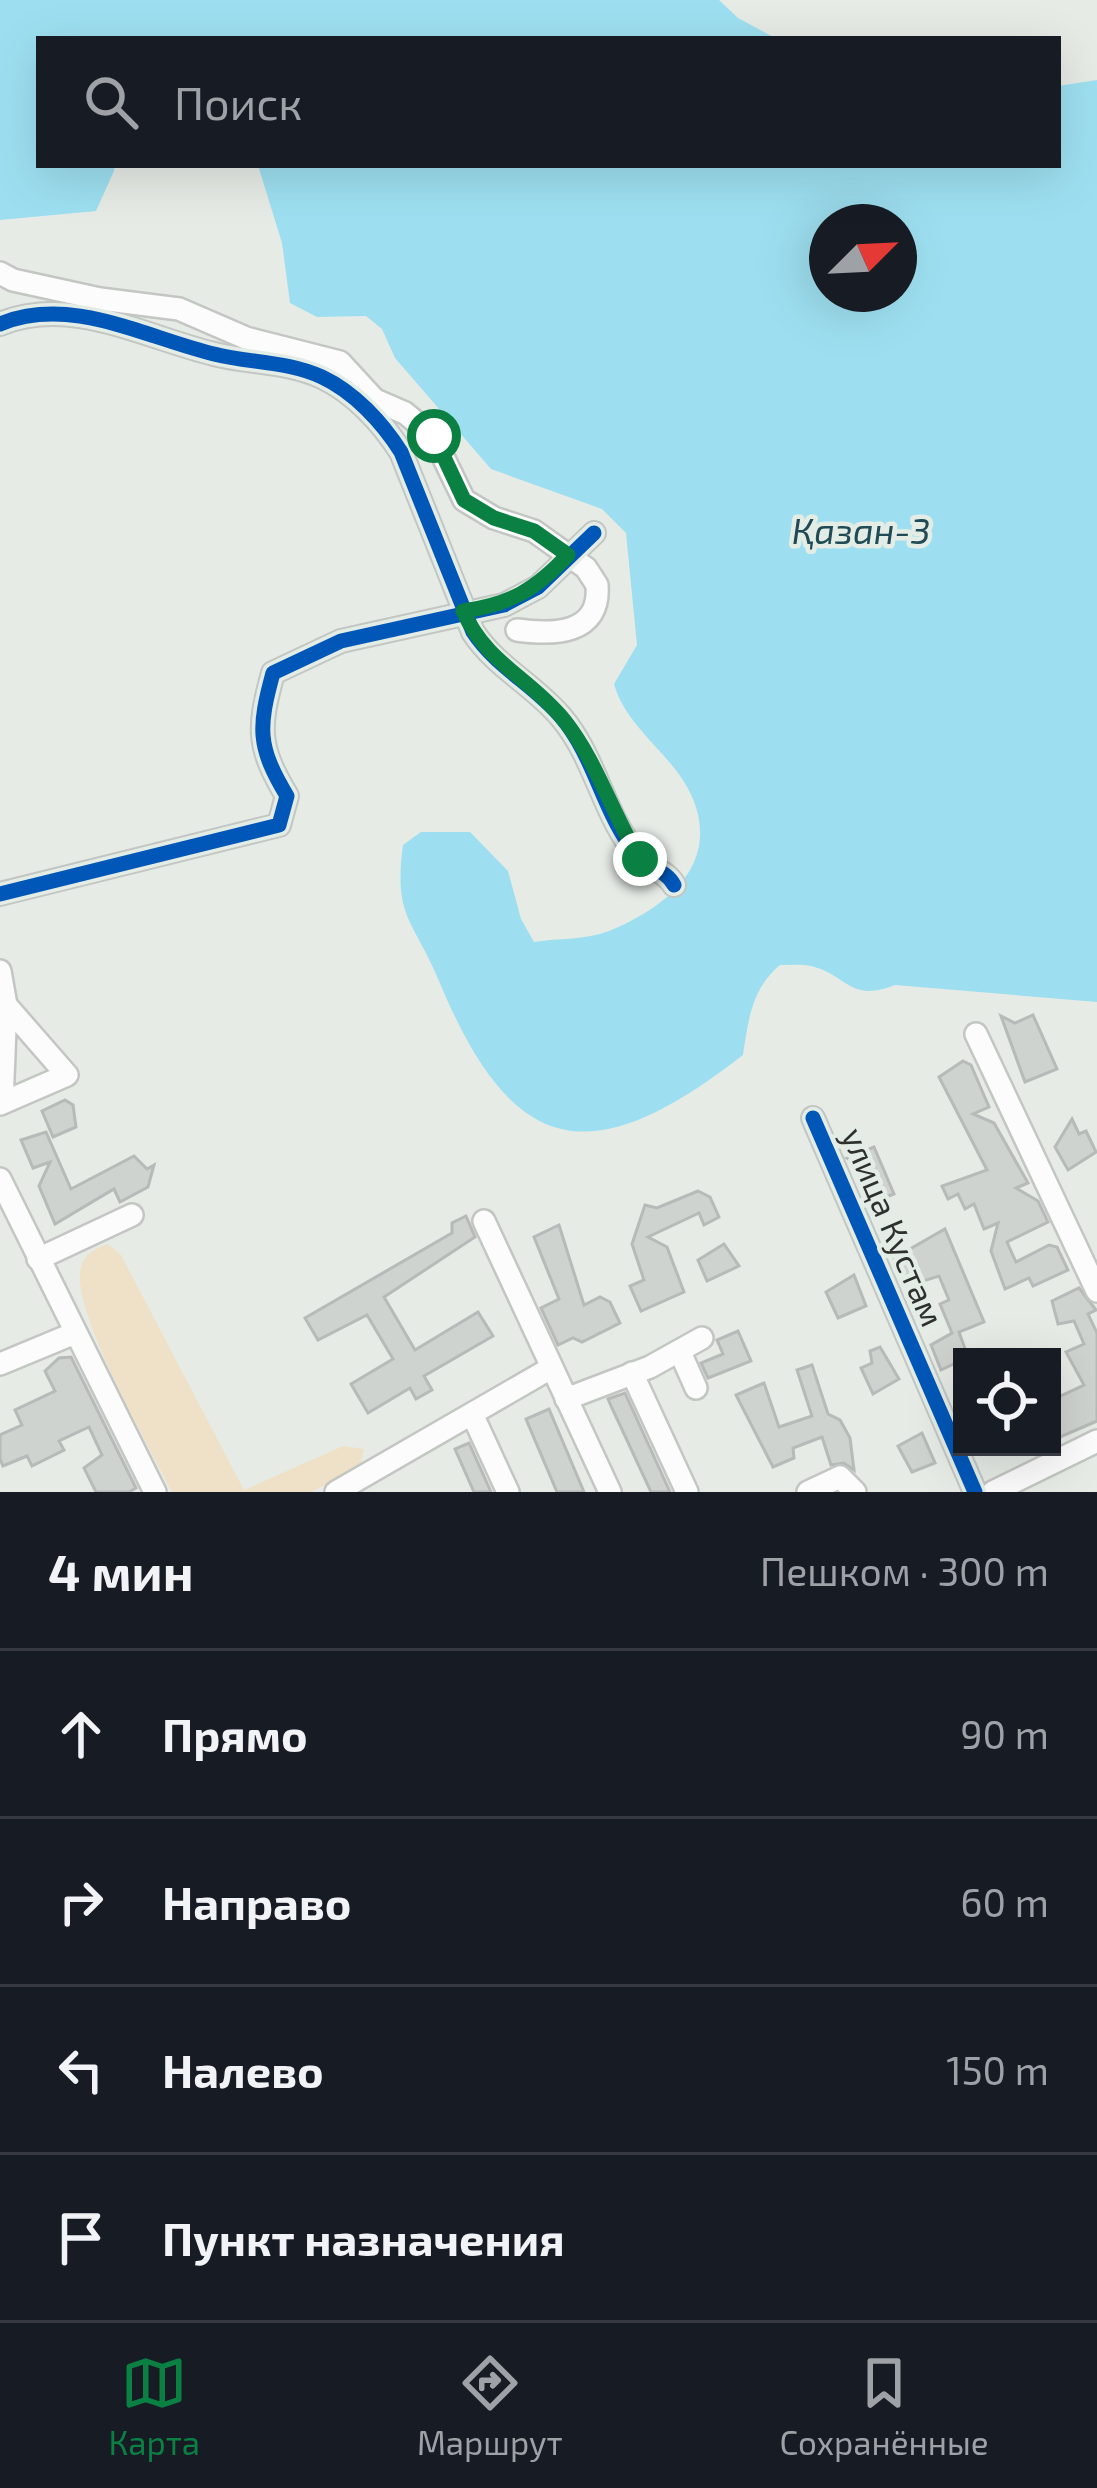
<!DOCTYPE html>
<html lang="ru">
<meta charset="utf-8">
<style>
body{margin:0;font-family:"Exo 2",sans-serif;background:#242831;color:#f1f3f6}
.controls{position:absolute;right:36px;bottom:36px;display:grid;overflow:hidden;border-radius:0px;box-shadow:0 12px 48px #0002}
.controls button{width:108px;height:108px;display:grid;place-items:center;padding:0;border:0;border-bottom:3px solid #363941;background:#171b24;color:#f1f3f6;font:60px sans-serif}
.compass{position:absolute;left:809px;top:204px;width:108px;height:108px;border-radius:50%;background:#171b24;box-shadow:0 12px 48px #0002;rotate:66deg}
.stop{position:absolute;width:36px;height:36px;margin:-27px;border:9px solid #0b8043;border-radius:50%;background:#fff}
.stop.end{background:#0b8043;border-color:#fff;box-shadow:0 3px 12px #0008}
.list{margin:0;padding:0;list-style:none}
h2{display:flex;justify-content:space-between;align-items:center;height:156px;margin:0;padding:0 48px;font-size:51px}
h2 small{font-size:39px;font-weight:400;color:#9ea1a6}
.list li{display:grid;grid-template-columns:78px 1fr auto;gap:36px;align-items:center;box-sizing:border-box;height:168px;padding:0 48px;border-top:3px solid #363941}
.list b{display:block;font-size:45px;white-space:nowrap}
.list em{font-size:39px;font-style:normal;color:#9ea1a6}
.icon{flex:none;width:66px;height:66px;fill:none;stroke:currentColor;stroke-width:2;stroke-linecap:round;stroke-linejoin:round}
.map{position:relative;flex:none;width:1097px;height:1492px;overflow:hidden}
.search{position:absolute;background:#171b24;box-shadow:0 12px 48px #0002;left:36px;right:36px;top:36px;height:132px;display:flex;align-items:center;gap:30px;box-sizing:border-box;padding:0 42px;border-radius:0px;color:#9ea1a6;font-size:45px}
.sheet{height:828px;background:#171b24}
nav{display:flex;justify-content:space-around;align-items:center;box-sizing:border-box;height:168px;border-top:3px solid #363941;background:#171b24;font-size:33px;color:#9ea1a6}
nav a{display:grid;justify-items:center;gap:6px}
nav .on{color:#0b8043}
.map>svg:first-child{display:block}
.green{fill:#eee1c7}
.water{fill:#9ddff0;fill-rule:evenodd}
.building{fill:#ced3d0;stroke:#b6bab8;stroke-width:3}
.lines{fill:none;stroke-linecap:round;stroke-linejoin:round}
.minor-casing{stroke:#c3c6c3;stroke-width:26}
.minor{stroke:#fbfcfb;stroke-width:21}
.cycleway-casing{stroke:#e4ede5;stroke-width:22}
.cycleway{stroke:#0057b8;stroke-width:15}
.route{stroke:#0b8043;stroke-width:15}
.labels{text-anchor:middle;stroke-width:9;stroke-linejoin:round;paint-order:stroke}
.street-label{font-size:33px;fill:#2d302d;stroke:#e4ede5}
.water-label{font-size:36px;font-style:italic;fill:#204a55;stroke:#e4ede5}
</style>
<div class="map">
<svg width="1097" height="1492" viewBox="0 0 1097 1492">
<rect width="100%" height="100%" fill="#e6ebe6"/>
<!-- green -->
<path class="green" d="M108,1244L121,1255L244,1490L343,1446L364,1449L360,1468L311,1492H172C150,1448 69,1308 81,1267C84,1254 97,1248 108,1244Z"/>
<!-- water -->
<g class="water">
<polygon points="0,0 719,0 738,18 777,39 39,39 39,165 115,165 114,171 96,211 0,220"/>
<path d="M1097,80V1002L895,985C849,1003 848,975 811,966C802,964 790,965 780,965C752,988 748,1021 743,1055C594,1171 514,1162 439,981C414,920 393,918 403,845L421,832H470L508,871L521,919L534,942C559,938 585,940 609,931C665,908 720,866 693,799C675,755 627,730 614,684L637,645L626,533L602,509L491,469L395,358L382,329L366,316L317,317L290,303L282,243L258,165H1058V86ZM827,222H899V294H827Z"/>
</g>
<!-- building -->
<g class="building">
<polygon points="1033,1015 1057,1069 1025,1082 1001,1016 1015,1023"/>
<polygon points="963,1061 971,1065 989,1107 973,1114 994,1123 1028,1183 1016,1188 1038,1201 1048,1222 1007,1242 1016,1262 1049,1245 1057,1247 1068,1270 1033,1286 1029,1278 1005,1289 991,1251 998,1223 984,1229 974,1204 965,1209 958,1194 948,1199 942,1186 987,1170 939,1077"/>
<polygon points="65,1100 73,1105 76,1127 53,1137 42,1111"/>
<polygon points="1072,1119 1079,1134 1086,1131 1096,1152 1068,1170 1055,1147"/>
<polygon points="46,1132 71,1189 134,1156 147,1169 154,1165 148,1187 120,1202 114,1189 55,1224 39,1186 50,1162 33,1168 21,1140"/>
<polygon points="874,1147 894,1194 872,1203 858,1183 865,1170 847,1158"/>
<polygon points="698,1191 710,1197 719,1217 704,1225 699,1213 648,1237 667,1247 684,1292 641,1311 630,1286 644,1280 632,1244 645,1205 657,1208"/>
<polygon points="466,1216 475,1237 384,1297 415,1350 478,1312 493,1336 424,1376 432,1390 416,1399 410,1388 368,1413 351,1384 393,1359 367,1315 318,1340 305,1318 452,1233 452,1223"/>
<polygon points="559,1225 584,1305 600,1297 610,1302 620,1323 582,1342 573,1338 558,1345 541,1308 559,1299 534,1237"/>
<polygon points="945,1229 984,1322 959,1332 968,1357 941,1370 931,1345 952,1333 940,1304 949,1300 939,1276 907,1286 894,1258"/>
<polygon points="724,1244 739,1266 707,1281 698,1260"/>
<polygon points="854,1275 866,1306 838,1318 826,1292"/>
<polygon points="1079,1288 1096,1310 1088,1314 1097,1333 1097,1421 1060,1437 1057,1431 1052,1433 1052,1400 1084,1385 1066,1352 1084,1344 1074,1321 1058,1324 1052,1301"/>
<polygon points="738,1331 751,1361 708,1378 701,1363 723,1354 717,1340"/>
<polygon points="880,1347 899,1379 873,1394 861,1368 872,1363 870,1351"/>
<polygon points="71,1357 136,1488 129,1492 96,1492 84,1468 102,1455 89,1427 59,1441 64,1450 32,1466 27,1456 3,1466 0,1459 0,1435 22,1425 15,1410 55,1391 45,1371 59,1358"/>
<polygon points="812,1365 828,1414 840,1420 850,1438 854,1470 844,1463 831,1465 822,1437 793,1448 794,1458 773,1467 736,1395 764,1383 779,1427 812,1416 797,1370"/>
<polygon points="625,1393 670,1492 651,1492 611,1406 608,1399"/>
<polygon points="549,1409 584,1492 557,1492 526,1419"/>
<polygon points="922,1433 935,1463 912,1472 898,1446"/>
<polygon points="469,1443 491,1492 474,1492 455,1449"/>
</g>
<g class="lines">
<defs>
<g id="minor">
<path d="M0,273L13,280L100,299L179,309L246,338L340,362L375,400L405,413L433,436L464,500L494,518L534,531L586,568L597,585C601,635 553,635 517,630"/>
<path d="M0,324C71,295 144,337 214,354C249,363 288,361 322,377C354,392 382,422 401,452L473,632C496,667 534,685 561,717C596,758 603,815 638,856C649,869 666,870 674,885"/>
<path d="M0,894L279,825L287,796C257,746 258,728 273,673L341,641L504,605L538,587L594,533"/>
<polyline points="0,971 6,1005 2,1103"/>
<polyline points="976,1034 1097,1291"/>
<polyline points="0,1104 67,1075 6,1005"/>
<polyline points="813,1118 975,1492"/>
<polyline points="0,1179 155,1492"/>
<polyline points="484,1221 610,1492"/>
<polyline points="38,1259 132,1215"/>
<polyline points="680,1352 696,1388"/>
<polyline points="0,1364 75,1333"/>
<polyline points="632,1373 687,1492"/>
<polyline points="566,1399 650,1367 702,1338"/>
<polyline points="473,1416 508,1492"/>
<polyline points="336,1492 551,1368"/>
<polyline points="808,1492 840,1477 855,1492"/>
<polyline points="993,1492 1097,1441"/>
</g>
</defs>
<!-- minor casing -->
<use href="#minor" class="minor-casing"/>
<!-- minor -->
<use href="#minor" class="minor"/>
<defs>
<g id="cycleway">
<path d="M0,324C71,295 144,337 214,354C249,363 288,361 322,377C354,392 382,422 401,452L473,632C496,667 534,685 561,717C596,758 603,815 638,856C649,869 666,870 674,885"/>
<path d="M0,894L279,825L287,796C257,746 258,728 273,673L341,641L504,605L538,587L594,533"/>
<polyline points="813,1118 975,1492"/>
</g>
</defs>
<!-- cycleway casing -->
<use href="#cycleway" class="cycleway-casing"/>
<!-- cycleway -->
<use href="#cycleway" class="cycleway"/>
</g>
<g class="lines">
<!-- route -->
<path class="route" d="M434,436L464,500L494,518L534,531L568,555C535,590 511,604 463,611C487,664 529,677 564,720C597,761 612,814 640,859"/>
</g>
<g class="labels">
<!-- street labels -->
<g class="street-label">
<text transform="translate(893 1227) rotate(67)" y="12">улица Кустам</text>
</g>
<!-- water labels -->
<g class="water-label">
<text x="861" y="544">Қазан-3</text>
</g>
</g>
</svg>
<div class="controls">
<button><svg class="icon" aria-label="locate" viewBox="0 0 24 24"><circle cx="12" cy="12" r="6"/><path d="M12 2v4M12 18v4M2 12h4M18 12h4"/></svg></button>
</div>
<svg class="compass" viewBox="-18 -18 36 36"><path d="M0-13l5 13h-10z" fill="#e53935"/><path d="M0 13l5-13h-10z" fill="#9ea1a6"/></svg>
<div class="stop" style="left:434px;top:436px"></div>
<div class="stop end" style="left:640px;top:859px"></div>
<div class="search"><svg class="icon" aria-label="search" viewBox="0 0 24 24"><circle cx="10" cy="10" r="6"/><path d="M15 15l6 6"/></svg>Поиск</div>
</div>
<section class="sheet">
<h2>4 мин<small>Пешком · 300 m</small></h2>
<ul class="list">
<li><svg class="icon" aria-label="ahead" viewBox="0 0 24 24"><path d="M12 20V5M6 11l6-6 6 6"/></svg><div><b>Прямо</b></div><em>90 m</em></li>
<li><svg class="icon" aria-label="right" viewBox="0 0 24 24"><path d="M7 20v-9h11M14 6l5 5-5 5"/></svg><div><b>Направо</b></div><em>60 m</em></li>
<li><svg class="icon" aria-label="left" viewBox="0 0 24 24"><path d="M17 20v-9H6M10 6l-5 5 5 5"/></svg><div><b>Налево</b></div><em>150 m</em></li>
<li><svg class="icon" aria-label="arrive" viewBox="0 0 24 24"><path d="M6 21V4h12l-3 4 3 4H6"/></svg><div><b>Пункт назначения</b></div></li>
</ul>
</section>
<nav>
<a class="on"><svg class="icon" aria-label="map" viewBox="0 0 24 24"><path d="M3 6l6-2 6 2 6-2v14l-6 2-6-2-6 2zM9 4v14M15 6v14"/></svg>Карта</a>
<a><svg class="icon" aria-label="directions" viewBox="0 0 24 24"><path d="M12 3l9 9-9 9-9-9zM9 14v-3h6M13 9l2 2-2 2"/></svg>Маршрут</a>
<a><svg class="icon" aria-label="saved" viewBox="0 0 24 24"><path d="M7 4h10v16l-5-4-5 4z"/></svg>Сохранённые</a>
</nav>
